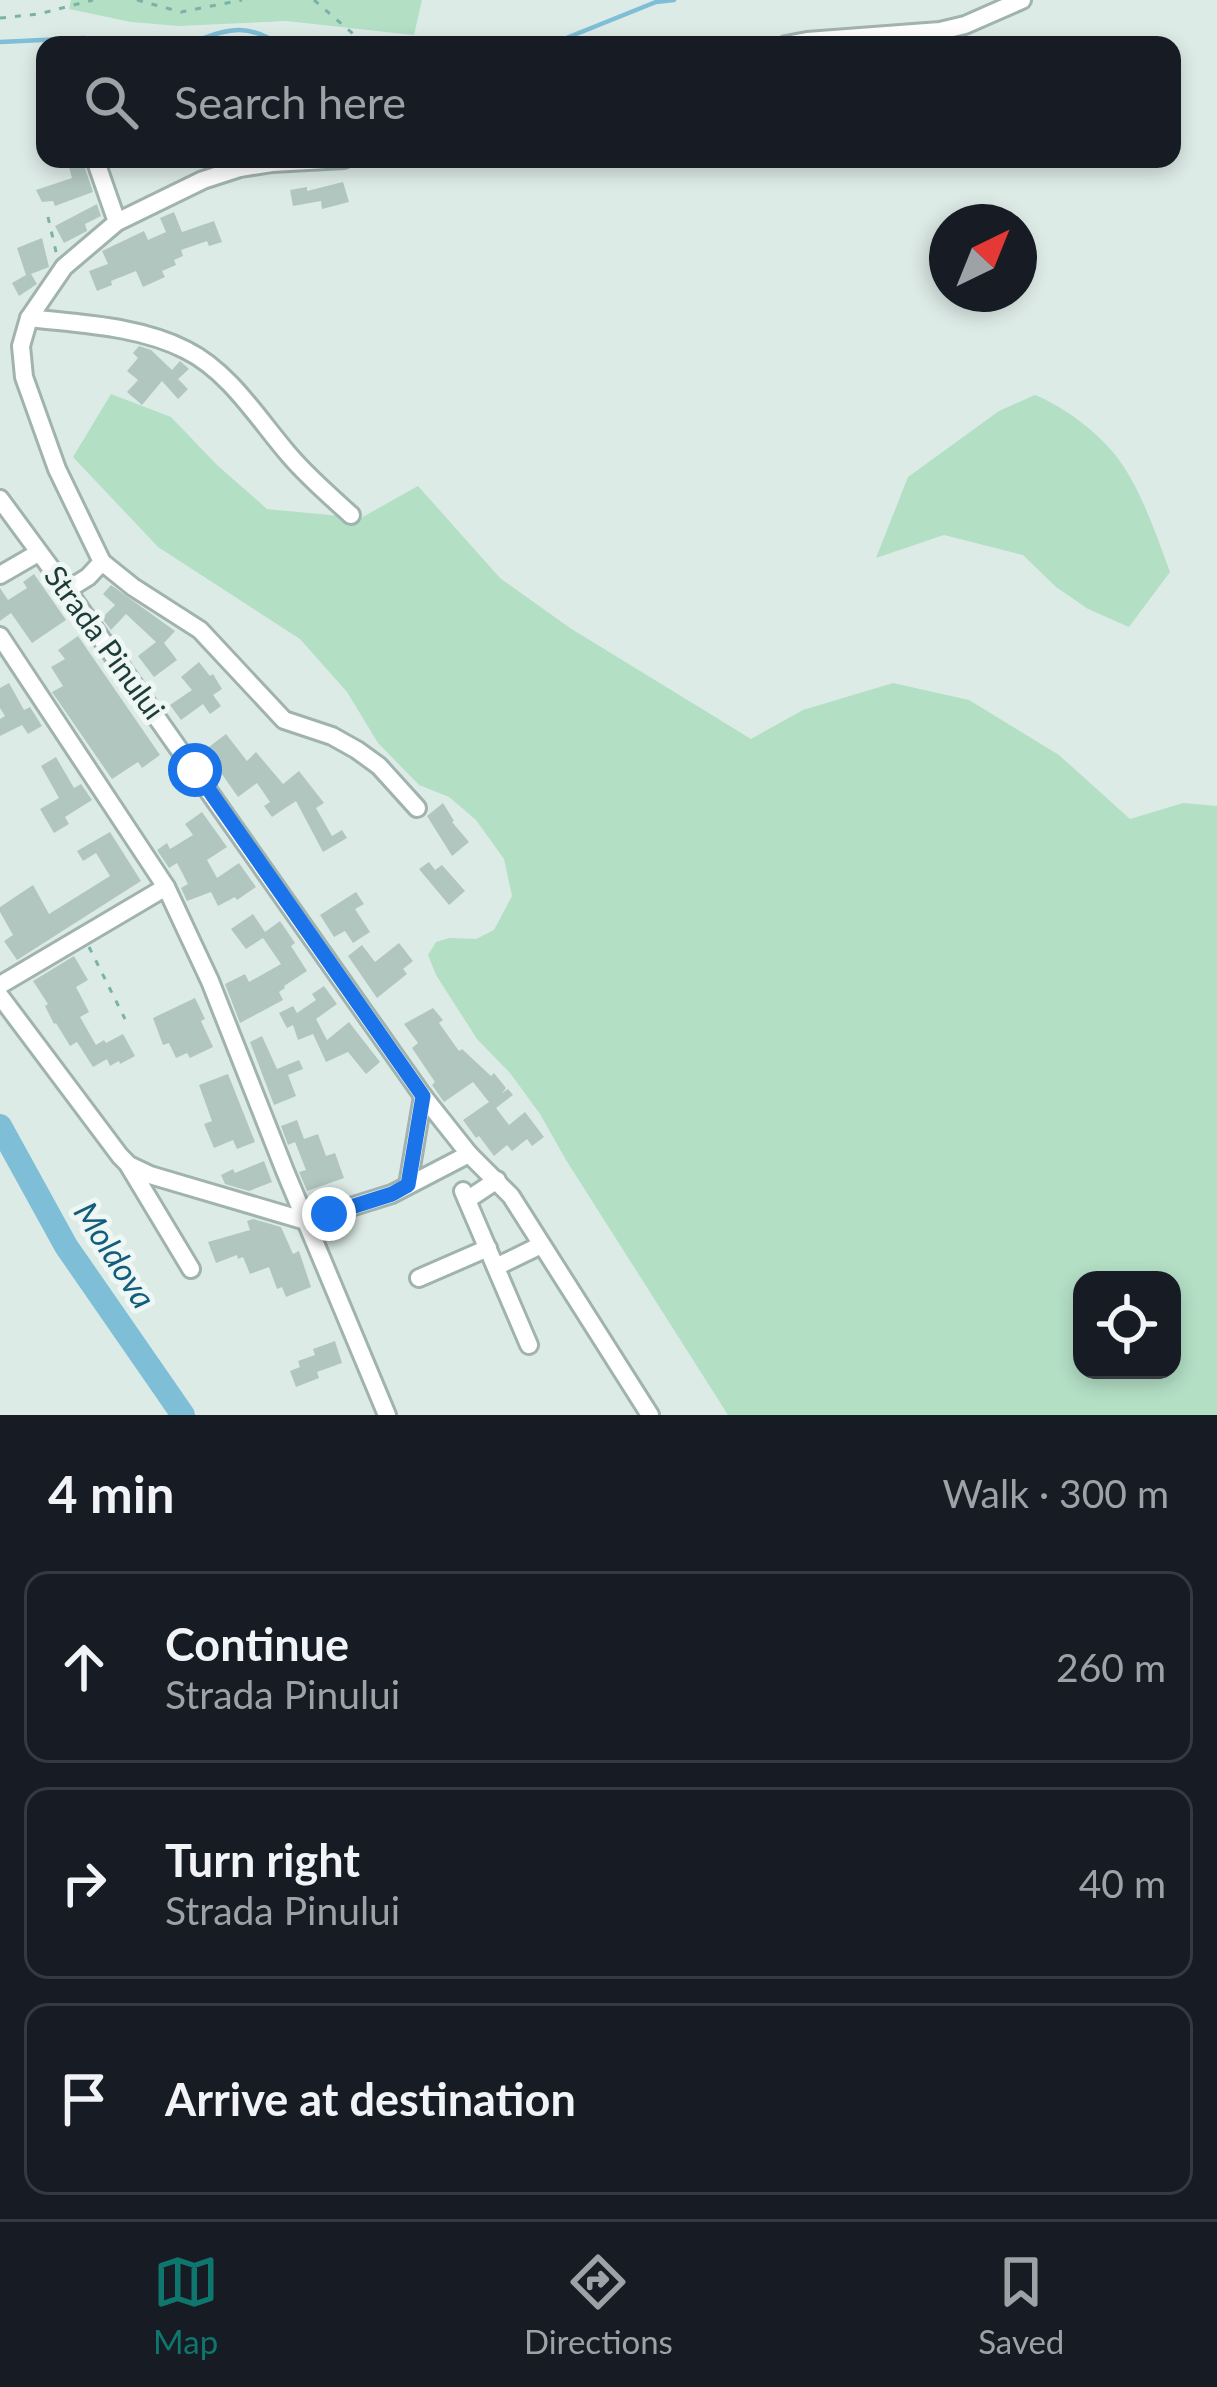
<!DOCTYPE html>
<meta charset="utf-8">
<style>
body{margin:0;font-family:Lato,sans-serif;background:#242831;color:#f1f3f6}
.controls{position:absolute;right:36px;bottom:36px;display:grid;overflow:hidden;border-radius:24px;box-shadow:0 6px 18px #0003}
.controls button{width:108px;height:108px;display:grid;place-items:center;padding:0;border:0;border-bottom:3px solid #363941;background:#171b24;color:#f1f3f6;font:60px sans-serif}
.compass{position:absolute;left:929px;top:204px;width:108px;height:108px;border-radius:50%;background:#171b24;box-shadow:0 6px 18px #0003;rotate:43deg}
.stop{position:absolute;width:36px;height:36px;margin:-27px;border:9px solid #1a73e8;border-radius:50%;background:#fff}
.stop.end{background:#1a73e8;border-color:#fff;box-shadow:0 3px 12px #0008}
.list{margin:0;padding:0;list-style:none}
h2{display:flex;justify-content:space-between;align-items:center;height:156px;margin:0;padding:0 48px;font-size:51px}
h2 small{font-size:39px;font-weight:400;color:#9ea1a6}
.list li{display:grid;grid-template-columns:78px 1fr auto;gap:36px;align-items:center;box-sizing:border-box;height:192px;margin:0 24px 24px;padding:0 24px;border:3px solid #363941;border-radius:24px}
.list b{display:block;font-size:45px;white-space:nowrap}
.list p{margin:0;font-size:39px;white-space:nowrap;color:#9ea1a6}
.list em{font-size:39px;font-style:normal;color:#9ea1a6}
.icon{flex:none;width:66px;height:66px;fill:none;stroke:currentColor;stroke-width:2;stroke-linecap:round;stroke-linejoin:round}
.map{position:relative;flex:none;width:1217px;height:1415px;overflow:hidden}
.search{position:absolute;background:#171b24;box-shadow:0 6px 18px #0003;left:36px;right:36px;top:36px;height:132px;display:flex;align-items:center;gap:30px;box-sizing:border-box;padding:0 42px;border-radius:24px;color:#9ea1a6;font-size:45px}
.sheet{height:804px;background:#171b24}
nav{display:flex;justify-content:space-around;align-items:center;box-sizing:border-box;height:168px;border-top:3px solid #363941;background:#171b24;font-size:33px;color:#9ea1a6}
nav a{display:grid;justify-items:center;gap:6px}
nav .on{color:#0f766e}
.map>svg:first-child{display:block}
.green{fill:#b3dfc5;fill-rule:evenodd}
.lines{fill:none;stroke-linecap:round;stroke-linejoin:round}
.stream{stroke:#7ebed7;stroke-width:4.5}
.river{stroke:#7ebed7;stroke-width:24}
.building{fill:#b2c6c0}
.minor-casing{stroke:#a0b3af;stroke-width:22}
.path{stroke:#7ab2a8;stroke-width:3;stroke-dasharray:6 9;stroke-linecap:butt}
.minor{stroke:#fff;stroke-width:16}
.route{stroke:#1a73e8;stroke-width:15}
.labels{text-anchor:middle;stroke-width:10;stroke-linejoin:round;paint-order:stroke}
.street-label{font-size:30px;fill:#1d3c38;stroke:#eef7f4}
.water-label{font-size:33px;font-style:italic;fill:#115d7e;stroke:#eef7f4}
</style>
<div class="map">
<svg width="1217" height="1415" viewBox="0 0 1217 1415">
<rect width="100%" height="100%" fill="#ddebe7"/>
<!-- green -->
<g class="green">
<polygon points="71,0 422,0 414,35 286,21 178,26 131,22 69,9"/>
<path d="M111,394L171,417L217,465L267,509L361,518L418,486L500,578L570,628L751,739L803,710L893,683L969,700L1059,755L1130,819L1183,803L1217,806V1415H728L566,1160L540,1114L510,1073L477,1039L436,975L428,955L436,942L449,938L476,939L494,930L512,896L504,859L476,820L449,797L419,785L378,743L347,692L300,639L158,547L73,457ZM1082,1280H1172V1370H1082Z"/>
<path d="M1035,395C1067,408 1105,437 1124,467C1144,498 1157,537 1170,572L1129,627L1088,609L1056,587L1023,555L944,535L876,558L908,477L999,411Z"/>
</g>
<g class="lines">
<!-- stream -->
<g class="stream">
<polyline points="0,42 84,38 132,45"/>
<path d="M183,45C224,32 242,19 280,45"/>
<polyline points="549,45 656,2 674,0"/>
</g>
<!-- river -->
<polyline class="river" points="0,1126 66,1246 183,1415"/>
</g>
<!-- building -->
<g class="building">
<polygon points="73,159 82,159 93,192 55,206 53,201 42,202 36,190 72,178 69,167 75,165"/>
<polygon points="343,182 349,202 322,209 321,201 293,206 290,190 307,187 307,191"/>
<polygon points="97,204 101,216 85,224 87,231 64,243 55,226"/>
<polygon points="174,212 182,232 214,221 222,242 209,246 207,241 181,250 183,256 174,260 176,265 162,271 165,277 143,287 136,271 111,281 112,285 97,291 89,271 108,264 102,251 144,231 148,240 166,232 160,218"/>
<polygon points="42,238 49,267 31,274 37,284 19,296 12,283 26,275 17,248"/>
<polygon points="139,346 151,350 172,370 180,361 189,369 178,379 188,389 178,399 162,381 142,405 127,392 138,380 127,371 138,358 133,353"/>
<polygon points="34,574 66,620 32,643 11,613 0,621 0,588 8,600 27,588 23,582"/>
<polygon points="111,585 175,631 164,643 177,660 154,677 138,656 156,642 126,614 111,630 102,618 115,605 103,594"/>
<polygon points="78,636 160,755 142,768 138,762 112,779 52,692 63,686 51,667 65,659 58,650"/>
<polygon points="199,662 210,676 213,674 222,689 213,695 221,706 210,714 203,704 181,720 170,705 192,690 181,677"/>
<polygon points="9,683 24,710 30,707 42,726 28,734 22,725 0,736 0,719 5,716 0,708 0,688"/>
<polygon points="226,734 247,761 256,752 283,784 299,771 324,803 316,808 332,836 342,830 347,838 323,852 296,801 272,817 264,806 270,802 257,783 238,797 205,750"/>
<polygon points="56,757 74,788 81,784 92,800 65,817 69,824 54,833 40,809 59,798 41,766"/>
<polygon points="443,803 454,821 452,822 469,842 452,856 427,816"/>
<polygon points="202,812 227,847 207,860 217,878 239,863 256,887 237,900 235,897 218,906 211,892 187,901 181,888 188,884 177,863 169,868 157,850 167,843 170,849 193,835 185,824"/>
<polygon points="110,832 141,881 17,960 4,941 13,935 0,912 0,907 33,885 49,914 110,876 96,853 83,861 77,851"/>
<polygon points="429,862 435,870 442,865 465,891 449,905 419,869"/>
<polygon points="356,892 364,904 355,909 370,932 353,943 345,931 334,937 320,915"/>
<polygon points="253,914 265,932 280,921 295,943 291,946 307,971 284,986 285,988 279,992 283,1000 240,1023 225,984 245,974 249,982 281,964 263,938 246,949 231,929"/>
<polygon points="399,943 413,961 403,969 407,974 377,998 348,956 362,945 375,962"/>
<polygon points="74,956 88,980 76,987 89,1012 80,1017 96,1045 104,1040 106,1043 123,1034 135,1056 120,1064 119,1061 110,1066 107,1059 93,1067 77,1042 70,1046 56,1023 54,1024 45,1006 48,1004 33,981"/>
<polygon points="324,986 337,1004 316,1019 327,1040 349,1022 380,1062 366,1074 348,1052 326,1062 313,1034 298,1040 293,1025 287,1028 279,1013 293,1006 297,1013 316,1000 312,994"/>
<polygon points="195,998 205,1019 201,1021 213,1047 190,1058 187,1053 176,1058 169,1043 163,1045 153,1018"/>
<polygon points="433,1008 443,1020 439,1023 459,1051 462,1049 491,1076 494,1073 506,1088 502,1093 508,1089 513,1095 496,1108 509,1125 525,1112 544,1137 532,1146 527,1139 512,1151 507,1145 494,1156 479,1136 476,1138 463,1120 489,1102 473,1082 444,1102 432,1085 435,1082 412,1048 418,1043 404,1024"/>
<polygon points="262,1036 277,1069 299,1060 303,1069 288,1075 296,1096 274,1105 250,1042"/>
<polygon points="228,1074 255,1142 237,1149 233,1140 214,1148 204,1124 212,1121 199,1085"/>
<polygon points="297,1120 304,1139 301,1140 318,1134 326,1156 335,1153 344,1178 307,1191 299,1172 306,1170 295,1142 288,1145 281,1126"/>
<polygon points="264,1161 272,1182 249,1191 225,1184 221,1175 233,1169 235,1173"/>
<polygon points="253,1219 281,1227 293,1254 299,1251 311,1287 286,1297 282,1287 277,1289 269,1267 250,1274 243,1257 238,1259 237,1255 216,1263 208,1242 250,1230 247,1221"/>
<polygon points="335,1341 342,1363 317,1372 319,1378 296,1387 290,1371 300,1367 298,1361 315,1355 313,1349"/>
</g>
<g class="lines">
<defs>
<g id="minor">
<polyline points="786,45 807,41 940,31 965,25 1022,0"/>
<polyline points="95,159 117,222"/>
<path d="M29,318C81,324 139,326 186,350C230,372 258,419 290,456C308,477 330,496 351,515"/>
<polyline points="0,499 67,590 423,1096 469,1154 511,1196 650,1415"/>
<polyline points="102,562 133,587 200,630 284,720 332,736 357,750 379,766 417,808"/>
<polyline points="0,575 38,553"/>
<polyline points="67,590 88,577 102,562 57,469 24,377 21,346 29,318 64,267 117,222 203,180 240,168 272,163 344,159"/>
<polyline points="0,636 166,887 210,981 285,1171 387,1415"/>
<polyline points="0,985 166,887"/>
<polyline points="0,996 120,1156 129,1165 150,1175 306,1221 392,1194 469,1154"/>
<polyline points="129,1166 191,1269"/>
<polyline points="408,1185 423,1096"/>
<polyline points="463,1191 529,1345"/>
<polyline points="467,1200 497,1180"/>
<polyline points="496,1267 541,1245"/>
<polyline points="419,1278 488,1248"/>
</g>
</defs>
<!-- minor casing -->
<use href="#minor" class="minor-casing"/>
<!-- path -->
<g class="path">
<polyline points="137,0 181,12 242,0"/>
<polyline points="314,0 366,45"/>
<polyline points="0,18 39,14 93,0"/>
<polyline points="48,217 57,256"/>
<polyline points="89,947 125,1019"/>
</g>
<!-- minor -->
<use href="#minor" class="minor"/>
</g>
<g class="lines">
<!-- route -->
<polyline class="route" points="195,770 423,1096 408,1185 392,1194 329,1214"/>
</g>
<g class="labels">
<!-- street labels -->
<g class="street-label">
<text transform="translate(104 643) rotate(54)" y="10">Strada Pinului</text>
</g>
<!-- water labels -->
<g class="water-label">
<text transform="translate(115 1255) rotate(57)" y="12">Moldova</text>
</g>
</g>
</svg>
<div class="controls">
<button><svg class="icon" aria-label="locate" viewBox="0 0 24 24"><circle cx="12" cy="12" r="6"/><path d="M12 2v4M12 18v4M2 12h4M18 12h4"/></svg></button>
</div>
<svg class="compass" viewBox="-18 -18 36 36"><path d="M0-13l5 13h-10z" fill="#e53935"/><path d="M0 13l5-13h-10z" fill="#9ea1a6"/></svg>
<div class="stop" style="left:195px;top:770px"></div>
<div class="stop end" style="left:329px;top:1214px"></div>
<div class="search"><svg class="icon" aria-label="search" viewBox="0 0 24 24"><circle cx="10" cy="10" r="6"/><path d="M15 15l6 6"/></svg>Search here</div>
</div>
<section class="sheet">
<h2>4 min<small>Walk · 300 m</small></h2>
<ul class="list">
<li><svg class="icon" aria-label="ahead" viewBox="0 0 24 24"><path d="M12 20V5M6 11l6-6 6 6"/></svg><div><b>Continue</b><p>Strada Pinului</p></div><em>260 m</em></li>
<li><svg class="icon" aria-label="right" viewBox="0 0 24 24"><path d="M7 20v-9h11M14 6l5 5-5 5"/></svg><div><b>Turn right</b><p>Strada Pinului</p></div><em>40 m</em></li>
<li><svg class="icon" aria-label="arrive" viewBox="0 0 24 24"><path d="M6 21V4h12l-3 4 3 4H6"/></svg><div><b>Arrive at destination</b></div></li>
</ul>
</section>
<nav>
<a class="on"><svg class="icon" aria-label="map" viewBox="0 0 24 24"><path d="M3 6l6-2 6 2 6-2v14l-6 2-6-2-6 2zM9 4v14M15 6v14"/></svg>Map</a>
<a><svg class="icon" aria-label="directions" viewBox="0 0 24 24"><path d="M12 3l9 9-9 9-9-9zM9 14v-3h6M13 9l2 2-2 2"/></svg>Directions</a>
<a><svg class="icon" aria-label="saved" viewBox="0 0 24 24"><path d="M7 4h10v16l-5-4-5 4z"/></svg>Saved</a>
</nav>
